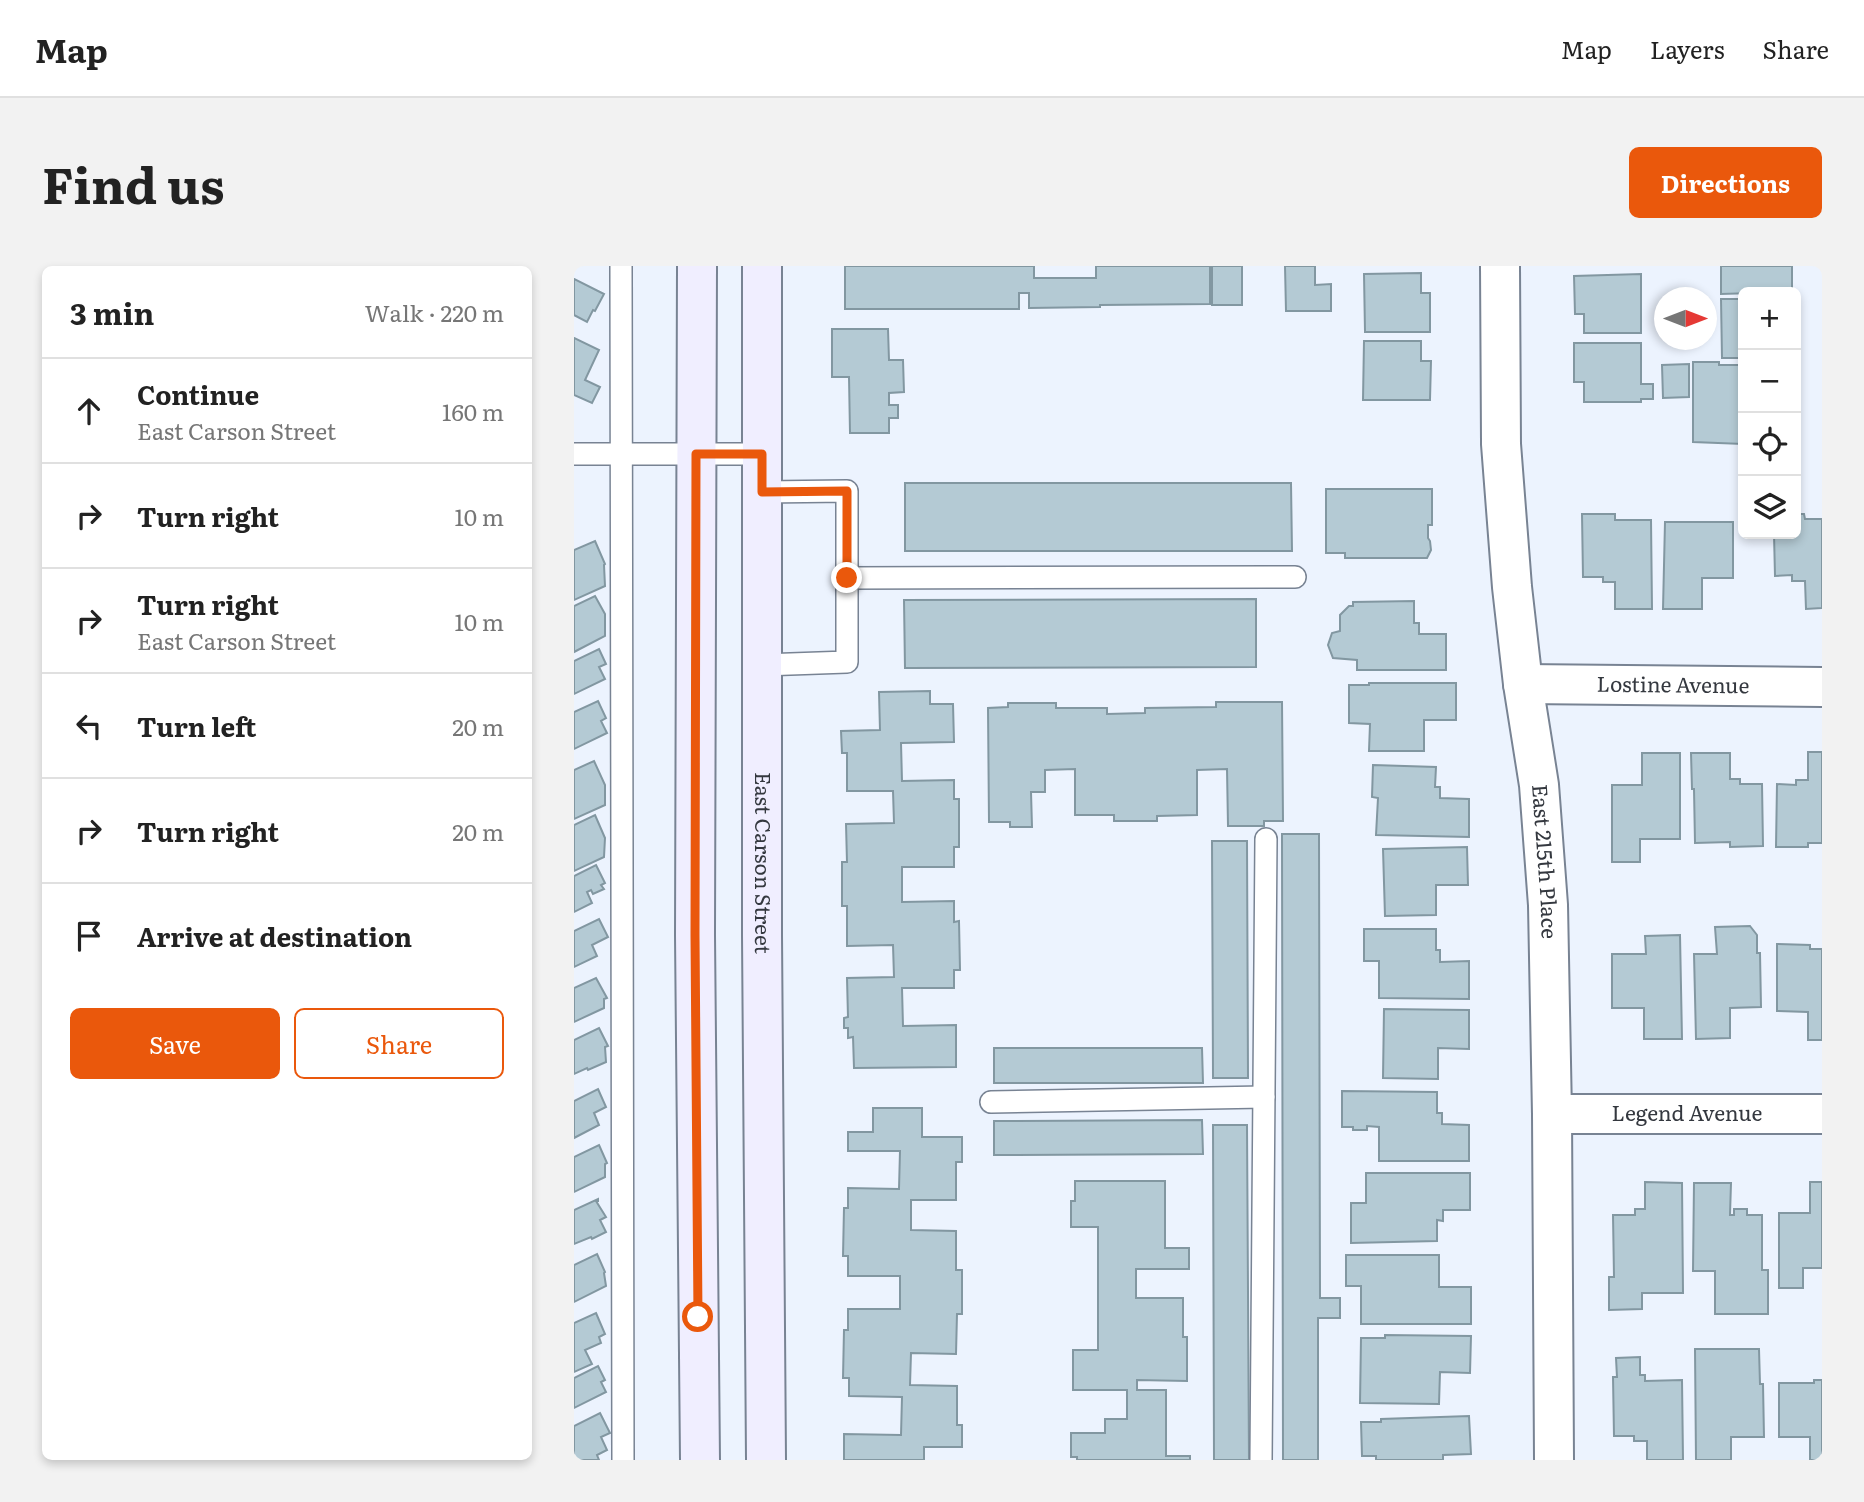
<!DOCTYPE html>
<meta charset="utf-8">
<style>
body{margin:0;font-family:Literata,serif;background:#f2f2f2;color:#222}
.controls{position:absolute;right:21px;top:21px;display:grid;overflow:hidden;border-radius:10px;box-shadow:0 4px 10px #0003}
.controls button{width:63px;height:63px;display:grid;place-items:center;padding:0;border:0;border-bottom:2px solid #e0e0e0;background:#fff;color:#222;font:35px sans-serif}
.compass{position:absolute;left:1080px;top:21px;width:63px;height:63px;border-radius:50%;background:#fff;box-shadow:0 4px 10px #0003;rotate:90deg}
.stop{position:absolute;width:21px;height:21px;margin:-16px;border:5px solid #ea580c;border-radius:50%;background:#fff}
.stop.end{background:#ea580c;border-color:#fff;box-shadow:0 2px 7px #0008}
.list{margin:0;padding:0;list-style:none}
h2{display:flex;justify-content:space-between;align-items:center;height:91px;margin:0;padding:0 28px;font-size:30px}
h2 small{font-size:23px;font-weight:400;color:#767676}
.list li{display:grid;grid-template-columns:46px 1fr auto;gap:21px;align-items:center;box-sizing:border-box;height:105px;padding:0 28px;border-top:2px solid #e0e0e0}
.list b{display:block;font-size:26px;white-space:nowrap}
.list p{margin:0;font-size:23px;white-space:nowrap;color:#767676}
.list em{font-size:23px;font-style:normal;color:#767676}
.actions{display:flex;gap:14px;padding:21px 28px}
.actions a{flex:1;padding:16px 0;border:2px solid #ea580c;border-radius:10px;text-align:center;font-size:24px;color:#ea580c}
.actions .main{background:#ea580c;color:#fff}
.icon{flex:none;width:38px;height:38px;fill:none;stroke:currentColor;stroke-width:2;stroke-linecap:round;stroke-linejoin:round}
.map{position:relative;flex:none;width:1248px;height:1194px;overflow:hidden;border-radius:10px}
header{display:flex;align-items:center;gap:42px;box-sizing:border-box;height:98px;padding:0 35px;background:#fff;border-bottom:2px solid #e0e0e0}
header strong{font-size:33px}
nav{display:flex;gap:38px;margin-inline-start:auto;font-size:24px}
.intro{display:flex;align-items:center;justify-content:space-between;box-sizing:border-box;height:168px;padding:0 42px}
h1{margin:0;font-size:49px}
.button{padding:18px 32px;border-radius:10px;background:#ea580c;color:#fff;font-size:24px;font-weight:700}
main{display:flex;gap:42px;padding:0 42px}
aside{flex:1;background:#fff;border-radius:10px;box-shadow:0 4px 10px #0003}
.map>svg:first-child{display:block}
.building{fill:#b4cad4;stroke:#8297a1;stroke-width:2}
.lines{fill:none;stroke-linecap:round;stroke-linejoin:round}
.service-casing{stroke:#788393;stroke-width:24}
.minor-casing{stroke:#788393;stroke-width:42}
.secondary-casing{stroke:#788393;stroke-width:42}
.service{stroke:#fff;stroke-width:21}
.minor{stroke:#fff;stroke-width:38}
.secondary{stroke:#f0eeff;stroke-width:38}
.route{stroke:#ea580c;stroke-width:9}
.labels{text-anchor:middle;stroke-width:5;stroke-linejoin:round;paint-order:stroke}
.street-label{font-size:21px;fill:#34383f;stroke:#fff}
</style>
<header>
<strong>Map</strong>
<nav><a>Map</a><a>Layers</a><a>Share</a></nav>
</header>
<div class="intro"><h1>Find us</h1><a class="button">Directions</a></div>
<main>
<aside>
<h2>3 min<small>Walk · 220 m</small></h2>
<ul class="list">
<li><svg class="icon" aria-label="ahead" viewBox="0 0 24 24"><path d="M12 20V5M6 11l6-6 6 6"/></svg><div><b>Continue</b><p>East Carson Street</p></div><em>160 m</em></li>
<li><svg class="icon" aria-label="right" viewBox="0 0 24 24"><path d="M7 20v-9h11M14 6l5 5-5 5"/></svg><div><b>Turn right</b></div><em>10 m</em></li>
<li><svg class="icon" aria-label="right" viewBox="0 0 24 24"><path d="M7 20v-9h11M14 6l5 5-5 5"/></svg><div><b>Turn right</b><p>East Carson Street</p></div><em>10 m</em></li>
<li><svg class="icon" aria-label="left" viewBox="0 0 24 24"><path d="M17 20v-9H6M10 6l-5 5 5 5"/></svg><div><b>Turn left</b></div><em>20 m</em></li>
<li><svg class="icon" aria-label="right" viewBox="0 0 24 24"><path d="M7 20v-9h11M14 6l5 5-5 5"/></svg><div><b>Turn right</b></div><em>20 m</em></li>
<li><svg class="icon" aria-label="arrive" viewBox="0 0 24 24"><path d="M6 21V4h12l-3 4 3 4H6"/></svg><div><b>Arrive at destination</b></div></li>
</ul>
<div class="actions"><a class="main">Save</a><a>Share</a></div>
</aside>
<div class="map">
<svg width="1248" height="1194" viewBox="0 0 1248 1194">
<rect width="100%" height="100%" fill="#ecf3fe"/>
<!-- building -->
<g class="building">
<polygon points="271,0 460,0 460,12 522,12 522,0 636,0 636,38 526,39 526,41 455,42 455,27 445,27 445,43 271,43"/>
<rect x="638" y="0" width="30" height="39"/>
<polygon points="711,0 741,0 741,19 757,18 757,45 712,45"/>
<polygon points="1147,0 1218,0 1218,26 1147,28"/>
<polygon points="847,7 847,27 856,27 856,66 791,66 790,8"/>
<polygon points="1067,8 1067,67 1010,67 1010,48 1001,48 1000,10"/>
<polygon points="0,13 30,28 21,45 19,44 13,56 0,49"/>
<polygon points="1147,33 1169,33 1169,92 1148,92"/>
<polygon points="258,63 314,63 315,94 329,94 330,126 315,127 315,139 324,139 324,152 315,152 315,167 276,167 275,111 258,111"/>
<polygon points="0,72 25,84 11,114 26,121 18,137 0,129"/>
<polygon points="790,75 847,75 847,95 857,95 856,134 789,134"/>
<polygon points="1000,77 1067,77 1067,118 1079,118 1079,133 1067,133 1067,136 1010,136 1010,116 1000,116"/>
<polygon points="1119,96 1145,96 1145,99 1169,99 1169,178 1119,176"/>
<polygon points="1115,98 1115,131 1089,132 1088,99"/>
<polygon points="331,217 717,217 718,285 331,285"/>
<polygon points="752,223 858,223 858,259 854,259 854,272 856,275 857,284 853,292 771,292 771,287 752,287"/>
<polygon points="1008,248 1041,248 1041,254 1077,254 1078,343 1041,343 1041,316 1029,316 1029,311 1009,311"/>
<polygon points="1222,248 1230,248 1231,253 1248,253 1248,342 1232,343 1231,315 1218,315 1218,309 1201,310 1200,268 1222,268"/>
<polygon points="1091,256 1159,256 1159,312 1128,312 1128,343 1089,343"/>
<polygon points="21,275 31,298 30,299 31,320 0,334 0,284"/>
<polygon points="21,330 31,348 31,370 0,386 0,340"/>
<polygon points="682,333 682,401 331,402 330,334"/>
<polygon points="840,335 840,357 845,357 845,368 872,368 872,404 783,404 783,394 759,392 754,379 758,367 766,365 766,349 775,340 779,340 779,336"/>
<polygon points="25,383 32,398 25,401 31,413 0,428 0,395"/>
<polygon points="795,417 882,417 882,454 850,454 850,485 795,485 796,458 775,457 775,419 795,419"/>
<polygon points="356,425 356,438 379,438 380,476 327,477 328,515 380,514 380,533 385,533 385,581 380,581 380,601 328,601 328,636 380,635 380,656 385,655 386,704 380,704 380,722 328,722 329,760 382,759 382,801 280,802 279,771 274,772 274,762 270,762 270,752 274,751 273,712 320,711 319,679 273,680 273,640 268,640 268,596 273,596 272,558 320,557 319,525 273,525 273,487 268,487 267,465 306,464 305,426"/>
<polygon points="24,435 32,452 27,455 33,467 0,483 0,446"/>
<polygon points="642,436 708,436 709,555 690,555 690,560 654,560 653,503 623,504 623,549 583,550 583,555 540,555 540,549 501,549 501,503 471,504 471,526 457,526 458,561 436,561 436,556 415,556 414,442 434,441 434,437 482,437 482,442 533,442 533,448 571,447 571,442 642,441"/>
<polygon points="1234,486 1248,486 1248,577 1234,577 1234,581 1202,581 1203,518 1222,519 1222,514 1234,514"/>
<polygon points="1068,487 1106,487 1106,573 1066,573 1066,596 1038,596 1038,519 1068,519"/>
<polygon points="1117,487 1156,487 1156,513 1166,513 1166,518 1188,518 1189,580 1156,581 1156,576 1121,577 1120,523 1118,523"/>
<polygon points="20,495 31,519 31,539 0,553 0,504"/>
<polygon points="799,499 862,501 861,521 866,521 866,532 895,533 895,571 802,569 804,532 798,531"/>
<polygon points="21,549 31,572 30,591 0,605 0,559"/>
<polygon points="708,568 745,568 746,1032 766,1032 766,1052 744,1052 744,1194 709,1194"/>
<polygon points="638,575 673,575 674,812 639,812"/>
<polygon points="893,581 894,619 862,619 862,649 811,650 809,583"/>
<polygon points="22,599 31,617 27,619 30,623 19,628 17,624 13,626 18,637 0,646 0,610"/>
<polygon points="25,653 34,671 18,679 23,690 0,701 0,665"/>
<polygon points="1176,660 1183,669 1183,687 1186,687 1187,741 1156,742 1156,772 1122,773 1120,688 1143,688 1141,661"/>
<polygon points="790,663 862,663 862,684 866,684 866,696 895,695 895,733 805,732 805,695 790,695"/>
<polygon points="1106,669 1108,773 1070,773 1070,742 1038,742 1038,688 1072,688 1071,670"/>
<polygon points="1203,678 1236,679 1236,683 1248,683 1248,774 1234,774 1234,746 1203,745"/>
<polygon points="22,712 33,732 30,733 30,742 0,756 0,722"/>
<polygon points="810,743 895,744 895,783 864,782 864,813 809,812"/>
<polygon points="25,762 34,780 31,781 32,796 14,804 13,802 0,808 0,774"/>
<polygon points="420,782 628,782 629,817 420,817"/>
<polygon points="24,823 32,841 20,847 25,859 0,872 0,835"/>
<polygon points="768,825 863,826 863,847 868,847 868,858 895,859 895,895 805,895 805,861 793,860 793,864 779,864 779,861 768,861"/>
<polygon points="299,842 348,842 348,871 388,871 388,896 382,896 382,934 337,934 337,964 382,965 382,1004 388,1004 388,1048 383,1048 382,1088 337,1087 336,1119 383,1120 383,1159 388,1159 388,1181 350,1181 350,1194 270,1194 270,1168 327,1169 328,1131 275,1130 275,1112 269,1112 270,1064 274,1064 274,1043 326,1043 326,1010 274,1010 274,990 269,990 270,942 274,942 274,922 325,923 326,885 274,885 274,866 299,866"/>
<polygon points="628,854 629,888 420,889 420,855"/>
<polygon points="639,859 673,859 675,1194 640,1194"/>
<polygon points="25,879 33,897 31,898 31,911 0,926 0,891"/>
<polygon points="792,907 896,907 896,944 869,944 869,955 863,954 863,975 777,977 777,937 792,937"/>
<polygon points="501,915 591,915 591,982 615,982 615,1003 562,1003 562,1032 609,1032 609,1071 613,1071 613,1115 563,1114 563,1124 592,1124 592,1190 616,1190 616,1194 503,1194 503,1191 497,1191 497,1167 531,1167 531,1153 553,1153 553,1124 499,1124 499,1084 524,1084 524,961 497,961 497,935 501,935"/>
<polygon points="1071,916 1108,917 1109,1027 1068,1027 1068,1043 1035,1044 1035,1011 1040,1011 1039,949 1061,949 1061,943 1071,943"/>
<polygon points="1236,916 1248,916 1248,1002 1229,1002 1229,1022 1205,1022 1205,947 1236,947"/>
<polygon points="1120,917 1157,917 1156,949 1160,949 1160,943 1173,943 1173,949 1188,949 1188,1004 1194,1004 1194,1048 1141,1048 1141,1005 1119,1005"/>
<polygon points="24,933 24,935 22,935 32,951 26,954 32,966 18,973 17,971 0,978 0,944"/>
<polygon points="23,988 31,1006 30,1007 32,1020 0,1036 0,999"/>
<polygon points="772,989 865,989 865,1021 897,1021 897,1058 787,1058 787,1020 772,1020"/>
<polygon points="22,1047 31,1068 25,1071 27,1077 11,1084 18,1098 0,1106 0,1057"/>
<polygon points="811,1069 897,1070 896,1107 866,1106 865,1138 786,1137 787,1072 811,1072"/>
<polygon points="1121,1083 1185,1083 1186,1118 1189,1118 1190,1171 1157,1171 1157,1194 1122,1194"/>
<polygon points="1066,1091 1066,1109 1071,1109 1071,1115 1108,1114 1109,1194 1073,1194 1073,1175 1060,1175 1060,1170 1040,1170 1039,1111 1043,1111 1042,1092"/>
<polygon points="24,1100 31,1114 27,1116 32,1126 0,1142 0,1112"/>
<polygon points="1240,1114 1248,1114 1248,1194 1236,1194 1236,1171 1205,1171 1205,1117 1240,1117"/>
<polygon points="26,1147 36,1167 27,1171 33,1184 23,1189 25,1194 0,1194 0,1160"/>
<polygon points="895,1150 897,1188 869,1189 869,1194 802,1194 802,1190 788,1190 787,1156 807,1156 807,1153"/>
</g>
<g class="lines">
<defs>
<g id="service">
<polyline points="47,0 49,1194"/>
<polyline points="0,188 188,188"/>
<polyline points="188,226 273,225 273,396 188,399"/>
<polyline points="273,312 721,311"/>
<polyline points="417,836 690,831"/>
<polyline points="687,1194 692,573"/>
</g>
<g id="minor">
<path id="s1" d="M926,0L927,178L938,321L949,418L965,519L974,639L978,848L980,1194"/>
<path id="s2" d="M949,418L1248,421"/>
<path id="s3" d="M978,848H1248"/>
</g>
<g id="secondary">
<polyline points="123,0 121,669 126,1194"/>
<path id="s4" d="M188,0V669L192,1194"/>
</g>
</defs>
<!-- service casing -->
<use href="#service" class="service-casing"/>
<!-- minor casing -->
<use href="#minor" class="minor-casing"/>
<!-- secondary casing -->
<use href="#secondary" class="secondary-casing"/>
<!-- service -->
<use href="#service" class="service"/>
<!-- minor -->
<use href="#minor" class="minor"/>
<!-- secondary -->
<use href="#secondary" class="secondary"/>
</g>
<g class="lines">
<!-- route -->
<polyline class="route" points="124,1051 121,669 122,188 188,188 188,226 273,225 273,312"/>
</g>
<g class="labels">
<!-- street labels -->
<g class="street-label">
<text dy="7" stroke="none"><textPath href="#s2" startOffset="150">Lostine Avenue</textPath></text>
<text dy="7" stroke="none"><textPath href="#s1" startOffset="598">East 215th Place</textPath></text>
<text dy="7" stroke="none"><textPath href="#s4" startOffset="597">East Carson Street</textPath></text>
<text dy="7" stroke="none"><textPath href="#s3" startOffset="135">Legend Avenue</textPath></text>
</g>
</g>
</svg>
<div class="controls">
<button>+</button>
<button>−</button>
<button><svg class="icon" aria-label="locate" viewBox="0 0 24 24"><circle cx="12" cy="12" r="6"/><path d="M12 2v4M12 18v4M2 12h4M18 12h4"/></svg></button>
<button><svg class="icon" aria-label="layers" viewBox="0 0 24 24"><path d="M12 4l9 5-9 5-9-5zM3 14l9 5 9-5"/></svg></button>
</div>
<svg class="compass" viewBox="-18 -18 36 36"><path d="M0-13l5 13h-10z" fill="#e53935"/><path d="M0 13l5-13h-10z" fill="#767676"/></svg>
<div class="stop" style="left:124px;top:1051px"></div>
<div class="stop end" style="left:273px;top:312px"></div>
</div>
</main>
